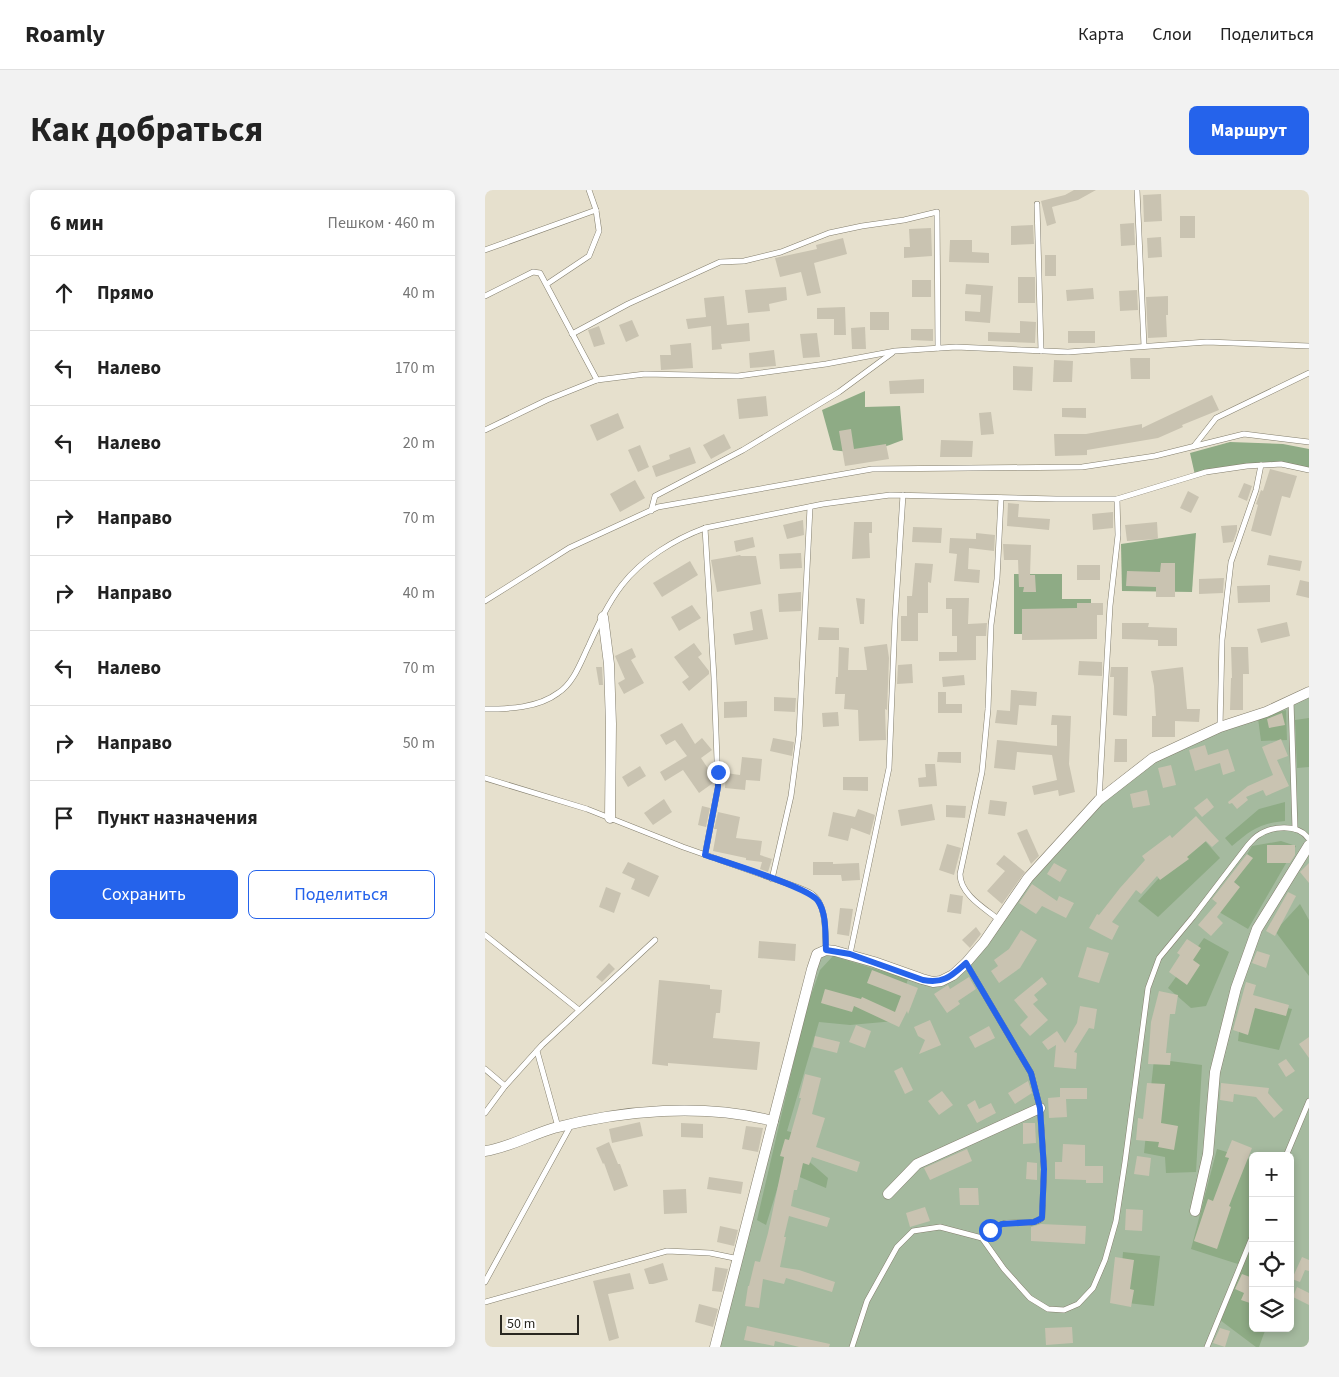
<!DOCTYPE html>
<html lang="ru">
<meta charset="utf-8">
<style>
body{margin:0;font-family:"Source Sans 3",sans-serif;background:#f2f2f2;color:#222}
.controls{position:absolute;right:15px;bottom:15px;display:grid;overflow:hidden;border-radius:8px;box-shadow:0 2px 8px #0003}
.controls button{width:45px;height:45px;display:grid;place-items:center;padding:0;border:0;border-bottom:1px solid #e0e0e0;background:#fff;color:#222;font:25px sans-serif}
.scale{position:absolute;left:15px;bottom:12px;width:79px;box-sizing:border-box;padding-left:5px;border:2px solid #292720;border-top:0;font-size:14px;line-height:18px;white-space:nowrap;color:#292720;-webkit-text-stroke:4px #fff;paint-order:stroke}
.stop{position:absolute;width:15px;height:15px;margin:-11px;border:4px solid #2563eb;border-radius:50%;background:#fff}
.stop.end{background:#2563eb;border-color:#fff;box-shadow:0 1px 5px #0008}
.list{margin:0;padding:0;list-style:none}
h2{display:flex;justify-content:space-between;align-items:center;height:65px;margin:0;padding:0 20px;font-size:21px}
h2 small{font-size:16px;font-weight:400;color:#767676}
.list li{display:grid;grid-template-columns:32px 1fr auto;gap:15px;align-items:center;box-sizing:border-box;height:75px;padding:0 20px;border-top:1px solid #e0e0e0}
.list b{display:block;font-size:19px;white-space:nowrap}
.list em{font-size:16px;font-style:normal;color:#767676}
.actions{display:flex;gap:10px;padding:15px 20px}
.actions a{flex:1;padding:11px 0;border:1px solid #2563eb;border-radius:8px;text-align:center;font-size:18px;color:#2563eb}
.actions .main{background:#2563eb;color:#fff}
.icon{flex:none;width:28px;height:28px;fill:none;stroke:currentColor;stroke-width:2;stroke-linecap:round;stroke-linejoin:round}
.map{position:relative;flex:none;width:824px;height:1157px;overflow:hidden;border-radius:8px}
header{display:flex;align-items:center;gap:30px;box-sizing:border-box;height:70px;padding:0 25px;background:#fff;border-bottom:1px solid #e0e0e0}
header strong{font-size:24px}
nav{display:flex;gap:28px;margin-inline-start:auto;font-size:18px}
.intro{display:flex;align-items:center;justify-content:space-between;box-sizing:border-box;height:120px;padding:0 30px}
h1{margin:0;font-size:35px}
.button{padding:12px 22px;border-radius:8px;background:#2563eb;color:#fff;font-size:18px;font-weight:700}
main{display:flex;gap:30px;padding:0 30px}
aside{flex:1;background:#fff;border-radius:8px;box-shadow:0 2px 8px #0003}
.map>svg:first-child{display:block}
.green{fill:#a5ba9f;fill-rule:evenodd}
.forest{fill:#8eab85}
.building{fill:#c9c3b1}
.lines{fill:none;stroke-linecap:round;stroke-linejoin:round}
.lane-casing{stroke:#837e6d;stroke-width:6}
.street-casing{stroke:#837e6d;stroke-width:11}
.lane{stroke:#fff;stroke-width:5}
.street{stroke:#fff;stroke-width:10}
.route{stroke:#2563eb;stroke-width:6}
</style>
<header>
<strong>Roamly</strong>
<nav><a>Карта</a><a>Слои</a><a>Поделиться</a></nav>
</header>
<div class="intro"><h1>Как добраться</h1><a class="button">Маршрут</a></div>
<main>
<aside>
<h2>6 мин<small>Пешком · 460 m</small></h2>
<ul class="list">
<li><svg class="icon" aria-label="ahead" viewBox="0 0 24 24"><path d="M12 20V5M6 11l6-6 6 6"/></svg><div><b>Прямо</b></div><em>40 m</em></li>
<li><svg class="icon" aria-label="left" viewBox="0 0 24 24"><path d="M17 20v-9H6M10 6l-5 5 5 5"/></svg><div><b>Налево</b></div><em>170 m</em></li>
<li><svg class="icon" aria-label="left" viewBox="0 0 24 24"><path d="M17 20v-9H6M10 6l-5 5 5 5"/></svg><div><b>Налево</b></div><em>20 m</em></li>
<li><svg class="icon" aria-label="right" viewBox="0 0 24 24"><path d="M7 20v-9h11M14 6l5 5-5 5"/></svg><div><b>Направо</b></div><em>70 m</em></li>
<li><svg class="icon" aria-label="right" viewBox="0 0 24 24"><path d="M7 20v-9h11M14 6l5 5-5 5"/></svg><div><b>Направо</b></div><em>40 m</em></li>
<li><svg class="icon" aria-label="left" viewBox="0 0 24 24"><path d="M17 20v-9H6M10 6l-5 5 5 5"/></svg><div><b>Налево</b></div><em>70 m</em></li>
<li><svg class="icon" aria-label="right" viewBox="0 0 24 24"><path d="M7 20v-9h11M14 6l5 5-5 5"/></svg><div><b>Направо</b></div><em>50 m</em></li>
<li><svg class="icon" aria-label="arrive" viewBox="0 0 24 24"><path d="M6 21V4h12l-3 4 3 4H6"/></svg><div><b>Пункт назначения</b></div></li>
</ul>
<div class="actions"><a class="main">Сохранить</a><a>Поделиться</a></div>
</aside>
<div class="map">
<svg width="824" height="1157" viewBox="0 0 824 1157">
<rect width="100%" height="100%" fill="#e6e0cd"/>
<!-- green -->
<path class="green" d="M824,498V1157H235L332,769L341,762L448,791L468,784L613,613L670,570ZM768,966H805V1138H768Z"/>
<!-- forest -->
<g class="forest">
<path d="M380,201V217L415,216L418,250C393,260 375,264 348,260L337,220Z"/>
<polygon points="745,252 798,254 824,259 824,280 796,274 762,276 710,285 705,263"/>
<polygon points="711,343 707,402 637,401 636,354"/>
<polygon points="529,384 577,384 577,409 606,409 606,444 529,444"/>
<polygon points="801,520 802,550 776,551 773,528"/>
<polygon points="824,528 824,577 812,578 810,530"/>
<path d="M800,612V631C775,633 766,640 747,656L740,648L774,619Z"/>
<polygon points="714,644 735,668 673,727 653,711"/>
<polygon points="796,651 811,656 763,739 729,719 767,656"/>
<polygon points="815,714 824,730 824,786 790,741"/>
<polygon points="719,748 744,762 721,816 706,818 683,798"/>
<polygon points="348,766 423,789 410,831 365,835 334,832 302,941 328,948 319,967 343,988 341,998 298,980 281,1035 272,1030 321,819 335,780"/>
<polygon points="758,809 807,819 794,860 753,851"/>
<polygon points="669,869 717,875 711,982 681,983 680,967 659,963"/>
<polygon points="732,959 768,970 768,1138 781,1138 774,1157 771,1157 735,1130 756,1075 706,1059"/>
<polygon points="638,1062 675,1066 669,1116 634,1112"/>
</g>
<!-- building -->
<g class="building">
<polygon points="589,0 611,0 593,10 567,17 571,33 562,36 556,11 580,5"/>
<polygon points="676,4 677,31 659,32 658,5"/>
<rect x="695" y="26" width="15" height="22"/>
<polygon points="649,33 650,55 636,56 635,34"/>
<polygon points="548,35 549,54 526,55 526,36"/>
<polygon points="446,38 447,66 419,68 419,57 425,57 424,39"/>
<polygon points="676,47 677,67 663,68 662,48"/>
<polygon points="358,48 362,64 329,73 336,103 322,106 316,82 295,87 290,68 332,59 331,55"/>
<polygon points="465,50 487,50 487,62 504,63 504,73 464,72"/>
<rect x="560" y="65" width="11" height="21"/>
<rect x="533" y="87" width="17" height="26"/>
<rect x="427" y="90" width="19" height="17"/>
<polygon points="481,94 508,96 505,133 480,131 480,121 495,122 496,105 480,104"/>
<polygon points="301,97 302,110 284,114 285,121 263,123 260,100"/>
<polygon points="608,98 609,109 582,111 581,100"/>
<polygon points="652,100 653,120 635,121 634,101"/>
<polygon points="239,106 242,135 264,133 265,151 236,154 237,159 227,160 226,136 203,139 201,129 221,127 219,108"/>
<polygon points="683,106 683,125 681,125 682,147 663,148 661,107"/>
<polygon points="360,117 361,145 349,145 349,129 332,129 332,118"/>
<rect x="385" y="122" width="19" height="18"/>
<polygon points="147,130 154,146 141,152 134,135"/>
<polygon points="535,131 551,132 550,153 503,151 503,142 535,143"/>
<polygon points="114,136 120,154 109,157 103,140"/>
<polygon points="380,137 381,159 367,159 366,138"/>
<polygon points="426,139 448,139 448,151 426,150"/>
<rect x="583" y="141" width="27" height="12"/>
<polygon points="332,143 335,167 318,168 315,144"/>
<polygon points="206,153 208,178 176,180 175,165 186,165 185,155"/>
<polygon points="289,160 291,176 265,178 264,163"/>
<polygon points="645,168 665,168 665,189 646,189"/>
<polygon points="569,170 588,171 587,192 568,192"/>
<polygon points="528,176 548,177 547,201 528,200"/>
<polygon points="439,189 439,203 405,204 404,191"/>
<polygon points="727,205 734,220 697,235 698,237 673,248 602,260 602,265 570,266 569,244 601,244 657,234 657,238"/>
<polygon points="281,206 283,226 254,229 252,209"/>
<polygon points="577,218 601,218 601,228 577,227"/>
<polygon points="506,222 509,244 496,245 494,223"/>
<polygon points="133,223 139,238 112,251 105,235"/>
<polygon points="366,239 369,259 401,254 404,269 360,276 354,241"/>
<polygon points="239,244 246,258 226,269 218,255"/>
<polygon points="456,250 488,251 487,267 455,267"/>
<polygon points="155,255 164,277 153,282 143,260"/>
<polygon points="205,257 211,273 171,287 167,276 185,269 184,265"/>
<polygon points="785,279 812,286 805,308 797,306 786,346 766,341 773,315 771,314 776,300 778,301"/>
<polygon points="150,290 160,308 135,322 125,304"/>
<polygon points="759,293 767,296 762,311 753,307"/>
<polygon points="703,301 714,307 706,323 695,318"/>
<polygon points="523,313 534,314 533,327 565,329 564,340 522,336"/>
<polygon points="628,322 628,338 608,340 607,324"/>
<polygon points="318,330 319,345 302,349 298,335"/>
<polygon points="369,332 387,332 387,343 384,343 385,368 367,369"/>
<polygon points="672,332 673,349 642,351 640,335"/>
<polygon points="752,335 752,341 748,352 738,353 736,336"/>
<polygon points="428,337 457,338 456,353 427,352"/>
<polygon points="491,343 510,345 509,361 484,358 483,379 495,380 494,393 469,391 472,364 464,363 465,348 491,349"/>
<polygon points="268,347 270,357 251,362 249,351"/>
<polygon points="518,354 546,355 545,385 550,385 551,402 538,402 539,397 534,397 533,370 519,370"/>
<polygon points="316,363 317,378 295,379 294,364"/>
<polygon points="255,365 256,366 271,366 276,394 232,402 226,370"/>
<polygon points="784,365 817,371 815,381 782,375"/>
<polygon points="205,371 213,385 177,407 168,393"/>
<polygon points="430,373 448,374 446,393 443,392 443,423 433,423 433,451 416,451 416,426 422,426 422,406 427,406"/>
<polygon points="676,373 690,373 690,407 671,407 671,397 641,396 642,381 675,382"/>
<rect x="592" y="375" width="23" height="15"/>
<polygon points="739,388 738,403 714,404 714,389"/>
<polygon points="815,390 824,392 824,408 811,405"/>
<polygon points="785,395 785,412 753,413 752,396"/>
<polygon points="316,402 316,421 294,422 293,404"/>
<polygon points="371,408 380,409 379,434 375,434"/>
<polygon points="461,408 484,408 483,434 502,433 501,446 491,446 491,470 454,471 454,462 472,462 472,446 467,446 467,419 461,419"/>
<polygon points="592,413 618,413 618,425 612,425 612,449 537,450 537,419 592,418"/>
<polygon points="207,415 216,428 194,441 186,427"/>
<polygon points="277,419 283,449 250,455 248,444 268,440 265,422"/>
<polygon points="802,432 805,446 776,453 772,439"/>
<polygon points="637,433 664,433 663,437 692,438 692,456 673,456 673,450 637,449"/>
<polygon points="334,437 354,438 354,450 333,450"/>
<polygon points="209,453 217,464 213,467 224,481 224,484 204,501 197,492 204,487 189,467"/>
<polygon points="402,454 404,468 402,520 400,519 401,550 374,551 373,520 359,519 360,504 350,504 351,487 353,487 354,457 364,458 363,480 382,480 379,457"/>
<polygon points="746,457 763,457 764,484 758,484 758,520 745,520 746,488 747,488"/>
<polygon points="147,458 151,467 146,470 159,493 139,504 133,493 140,489 130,466"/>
<polygon points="594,471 617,472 617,486 593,485"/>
<polygon points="427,474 428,493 412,494 413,475"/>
<polygon points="111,477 117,477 118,495 114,495"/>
<polygon points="626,477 643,477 642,526 628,525 629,487 625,487"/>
<polygon points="698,477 702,519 715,519 714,532 690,531 690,547 667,547 667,526 671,526 669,496 666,481"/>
<polygon points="479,485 480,495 458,497 457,487"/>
<polygon points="526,500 552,502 551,516 534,515 532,535 510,533 512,520 525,521"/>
<polygon points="453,502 461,502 461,514 477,514 477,523 453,523"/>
<polygon points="289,507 311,508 310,522 289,521"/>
<polygon points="262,511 262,527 239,528 239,512"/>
<polygon points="353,522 354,536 338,537 337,523"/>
<polygon points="797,523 800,535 784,538 782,529"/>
<polygon points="567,525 586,526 584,574 590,602 574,606 573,600 549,605 547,596 572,590 567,565 532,562 530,580 509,578 512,550 572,556 572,535 566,535"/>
<polygon points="197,533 210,554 217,548 227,560 216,568 228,586 228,593 214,603 198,580 180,591 175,582 202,566 190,550 181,555 175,545"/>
<polygon points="288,548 309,552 307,566 285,561"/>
<polygon points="630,549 642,549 642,572 629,572"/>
<polygon points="796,549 803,566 792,570 804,596 781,606 778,600 761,607 763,610 752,619 747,613 744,614 743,612 763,596 788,585 777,557"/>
<polygon points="720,555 723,565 743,559 750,581 738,585 735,573 710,581 704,560"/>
<polygon points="453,562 476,562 476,573 452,572"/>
<polygon points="257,567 277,569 275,591 261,590 260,600 240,598 241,583 255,585"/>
<polygon points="440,574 450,574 452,596 434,597 433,588 441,587"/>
<polygon points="686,575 691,595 678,598 673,578"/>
<polygon points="155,576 161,586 143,597 137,587"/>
<polygon points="358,587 383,587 383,601 358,600"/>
<polygon points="662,600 665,615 648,618 645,604"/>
<polygon points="722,608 729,617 717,627 709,618"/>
<polygon points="179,609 187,622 168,635 159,623"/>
<polygon points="505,610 522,612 520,626 503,624"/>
<polygon points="447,614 450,630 416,636 413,620"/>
<polygon points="461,615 481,616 480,628 461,627"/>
<polygon points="217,616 225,618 221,637 213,635"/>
<polygon points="373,619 390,625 385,645 366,638 363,651 343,646 348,622 370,627"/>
<polygon points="233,622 255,627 251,648 277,651 275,665 287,669 283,682 275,679 277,672 261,670 261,668 228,661 232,639 229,639"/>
<polygon points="711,626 734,651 727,657 721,651 702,667 704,669 675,690 672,686 656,704 651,700 627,732 634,736 627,750 604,738 612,724 614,725 635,698 660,670 657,666 685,645 687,648"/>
<polygon points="542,639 554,666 546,674 532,643"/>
<polygon points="462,654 476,658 469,685 454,680"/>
<polygon points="782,655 810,655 810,665 805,673 782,673"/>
<polygon points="762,664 768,668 749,692 755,697 732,727 738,733 726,746 713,735 732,713 727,709"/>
<polygon points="519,665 540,682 517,714 502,701 520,681 511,674"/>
<polygon points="143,672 174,686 164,707 146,699 150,689 137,683"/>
<polygon points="328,672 348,672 348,674 374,673 375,690 357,691 356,685 328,685"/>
<polygon points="569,673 582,680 575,692 562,684"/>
<polygon points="824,673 824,693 815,682"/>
<polygon points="547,694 572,711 574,706 589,713 581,728 557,716 551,724 534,713"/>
<polygon points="121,697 136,703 129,723 114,717"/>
<polygon points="803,702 811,706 790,746 781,741"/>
<polygon points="465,704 478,706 476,724 462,722"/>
<polygon points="355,718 368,719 364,746 352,744"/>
<polygon points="491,737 496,744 485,758 477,750"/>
<polygon points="536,740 552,750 535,778 514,793 506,781 513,776 509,770 524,759"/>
<polygon points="702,749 716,758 708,770 715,775 702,795 684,782 695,765 692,763"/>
<polygon points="274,751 311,754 310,771 273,768"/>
<polygon points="602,757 624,763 614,793 593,787"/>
<polygon points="772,761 785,765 781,778 767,773"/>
<polygon points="124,773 130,779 117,792 111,787"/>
<polygon points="387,780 433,798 423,824 422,821 414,837 369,816 367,822 336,813 340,799 376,809 377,807 410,822 416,806 382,793"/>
<polygon points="484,787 491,799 473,811 475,814 462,823 449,804 463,795 465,799"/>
<polygon points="557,787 562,794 549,805 553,810 548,814 563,830 545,846 535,835 543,827 529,810"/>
<polygon points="174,790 225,795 225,799 237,800 235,823 231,823 228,848 275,852 272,880 183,873 183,876 167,874"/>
<polygon points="761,792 771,795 768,805 804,815 801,826 770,818 763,845 748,840"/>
<polygon points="674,801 693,805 690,824 685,824 681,863 686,863 685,875 663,874 666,832"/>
<polygon points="595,816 612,819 609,839 604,838 589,862 592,863 591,879 569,877 571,855 563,860 557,852 572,841 580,853 592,833"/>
<polygon points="445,830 456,855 434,864 440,850 433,846 429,837"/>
<polygon points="371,835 386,841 380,858 364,852"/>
<polygon points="504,836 510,848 490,858 484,847"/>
<polygon points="330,846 355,852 352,863 328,857"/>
<polygon points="824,847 824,868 814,854"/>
<polygon points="801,869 810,881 801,887 793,874"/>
<polygon points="417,877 428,900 420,904 409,881"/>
<polygon points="320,884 336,888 327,924 340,928 331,957 375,972 372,982 327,967 324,975 318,973 312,1000 309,1000 306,1016 345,1028 342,1037 304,1026 299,1047 301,1047 295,1077 314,1080 350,1092 347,1102 301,1088 299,1094 278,1089 274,1118 260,1116 263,1096 264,1096 270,1071 275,1072 283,1043 299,967 295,966 300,949 304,950 316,908 314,908"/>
<polygon points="543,891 547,903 530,914 523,903"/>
<polygon points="662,893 680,894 676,933 693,936 689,960 673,957 674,952 651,950 653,928 658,929"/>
<polygon points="736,893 784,898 783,903 798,920 789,928 771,907 749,904 748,912 735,910"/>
<polygon points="575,898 602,898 602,909 581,909 582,927 564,928 563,908 575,907"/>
<polygon points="457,901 468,915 454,925 443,911"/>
<polygon points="490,910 494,919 506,913 511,923 492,933 482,915"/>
<polygon points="155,932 158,946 127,953 124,939"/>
<polygon points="196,933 218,934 218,948 196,947"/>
<polygon points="538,933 550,933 551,953 538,954"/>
<polygon points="261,936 278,938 273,962 257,959"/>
<polygon points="747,950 767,958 744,1016 746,1017 732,1059 709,1051 723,1009 728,1011 744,968 740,967"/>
<polygon points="124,952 133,974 135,974 143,996 129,1001 119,973 118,974 111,958"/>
<polygon points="578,954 600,955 600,976 618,976 618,993 601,993 601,990 570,989 570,972 577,972"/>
<polygon points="482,959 487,971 445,990 439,978"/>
<polygon points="652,966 666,968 664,986 649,984"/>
<polygon points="542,972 552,973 552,990 541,989"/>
<polygon points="224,987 258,992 256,1004 222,999"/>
<polygon points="474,998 493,998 494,1015 475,1015"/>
<polygon points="201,999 202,1023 179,1024 178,1000"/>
<polygon points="440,1017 445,1031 425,1037 421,1023"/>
<polygon points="641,1019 658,1020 657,1041 640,1040"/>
<polygon points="556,1034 601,1036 600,1054 546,1051 546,1037"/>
<polygon points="235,1036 253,1040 249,1056 232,1052"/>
<polygon points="630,1067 649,1070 645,1099 649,1100 646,1117 625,1113"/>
<polygon points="817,1067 824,1070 824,1081 820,1080 815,1092 807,1089"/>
<polygon points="178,1073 183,1090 168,1094 164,1094 159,1079"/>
<polygon points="230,1077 243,1079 237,1102 227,1101"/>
<polygon points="767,1082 768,1082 768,1114 756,1110 759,1103 750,1099 757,1084 765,1087"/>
<polygon points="145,1083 149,1099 123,1104 134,1148 124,1151 108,1091"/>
<polygon points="812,1097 824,1103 824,1115 808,1107"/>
<polygon points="214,1114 233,1119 228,1137 210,1132"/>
<polygon points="262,1136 345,1154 344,1157 314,1157 290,1151 289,1156 259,1150"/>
<polygon points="587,1137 588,1153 561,1155 560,1138"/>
<polygon points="735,1138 745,1141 740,1157 728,1153"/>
</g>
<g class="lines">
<defs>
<g id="lane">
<polyline points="104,0 111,20"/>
<polyline points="652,0 659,156"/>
<polyline points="552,14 556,161"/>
<polyline points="0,60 111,20 114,41 104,66 62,94"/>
<polyline points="0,106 48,82 55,83 112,190"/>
<polyline points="87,144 143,114 235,72 259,71 296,62 344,43 377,36 419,30 452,22 453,158"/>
<polyline points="0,240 62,210 112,190 160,184 253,186 341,174 410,161 471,157 583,162 722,152 824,156"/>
<polyline points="709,256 731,228 824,183"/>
<polyline points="166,321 170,306 258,260 354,202 407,163"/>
<polyline points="0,411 84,358 173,317 387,279 597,277 670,266 759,244 824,252"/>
<polyline points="806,511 810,639"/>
<path d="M0,519C24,519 53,518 73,503C89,493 96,471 104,455C113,435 123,413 137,395C157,369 190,349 220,338L338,314L405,305L571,309H632L721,282L762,276L796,274L824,280"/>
<polyline points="735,537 737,450 746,372 771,300 776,275"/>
<path d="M0,588L102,619L198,657L312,697C317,699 322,701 327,704C342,714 340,743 341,760"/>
<polyline points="614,610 625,416 633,345 632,309"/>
<polyline points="220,665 233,597 229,488 220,338"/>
<polyline points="287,689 306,606 314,545 325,317"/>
<path d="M513,729C499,718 475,704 475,684L497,582L503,519L506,435L512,389L516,308"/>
<polyline points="0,745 94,820"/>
<polyline points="365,764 404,578 410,429 418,305"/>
<path d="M481,773L546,883L555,918L559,979L557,1028C547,1037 529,1030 517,1034C509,1037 503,1042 497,1048"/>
<polyline points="52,861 73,937"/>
<polyline points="0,879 20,896"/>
<polyline points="0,923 20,896 57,855 170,750"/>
<polyline points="801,966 824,911"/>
<polyline points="0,1092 86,935"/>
<polyline points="0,1112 182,1061 225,1063 254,1069"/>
<path d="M367,1157L382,1111L412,1057L428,1041L455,1037L497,1048L519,1079L545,1108L563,1119L579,1120L593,1114L608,1098L620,1070L631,1031L640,972L663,798L674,768L708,727L763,655C766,652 768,649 772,646C786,636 813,633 824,649"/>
<polyline points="722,1157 768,1045"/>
</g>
<g id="street">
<polyline points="118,427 124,474 126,534 125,628"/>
<path d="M0,961C20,959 48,944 69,938C138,920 218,913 288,931"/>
<polyline points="403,1004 432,974 555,918"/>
<polyline points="710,1021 723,964 730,882 751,798 772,739 824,655"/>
<polyline points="230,1157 327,779 332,764 341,760 350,761 389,772 437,789 448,792 456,791 468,785 481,773 499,752 543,688 614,610 668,568 735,537 781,522 824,502"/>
</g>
</defs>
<!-- lane casing -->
<use href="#lane" class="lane-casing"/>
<!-- street casing -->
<use href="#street" class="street-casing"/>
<!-- lane -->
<use href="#lane" class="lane"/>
<!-- street -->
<use href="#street" class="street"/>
</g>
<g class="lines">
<!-- route -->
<path class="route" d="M233,582V597L220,665C240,672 324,697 333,711C342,724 340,745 341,760L365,764L438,790C459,794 466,786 481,773L546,883L555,918L559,979L557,1028L549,1032L517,1034L505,1040"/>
</g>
</svg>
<div class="controls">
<button>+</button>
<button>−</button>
<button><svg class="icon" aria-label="locate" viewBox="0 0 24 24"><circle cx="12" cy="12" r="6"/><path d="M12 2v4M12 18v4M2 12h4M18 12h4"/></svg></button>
<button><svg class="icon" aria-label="layers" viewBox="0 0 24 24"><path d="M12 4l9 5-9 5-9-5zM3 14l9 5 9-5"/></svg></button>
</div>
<div class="scale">50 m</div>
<div class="stop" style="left:505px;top:1040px"></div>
<div class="stop end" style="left:233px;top:582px"></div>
</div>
</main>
